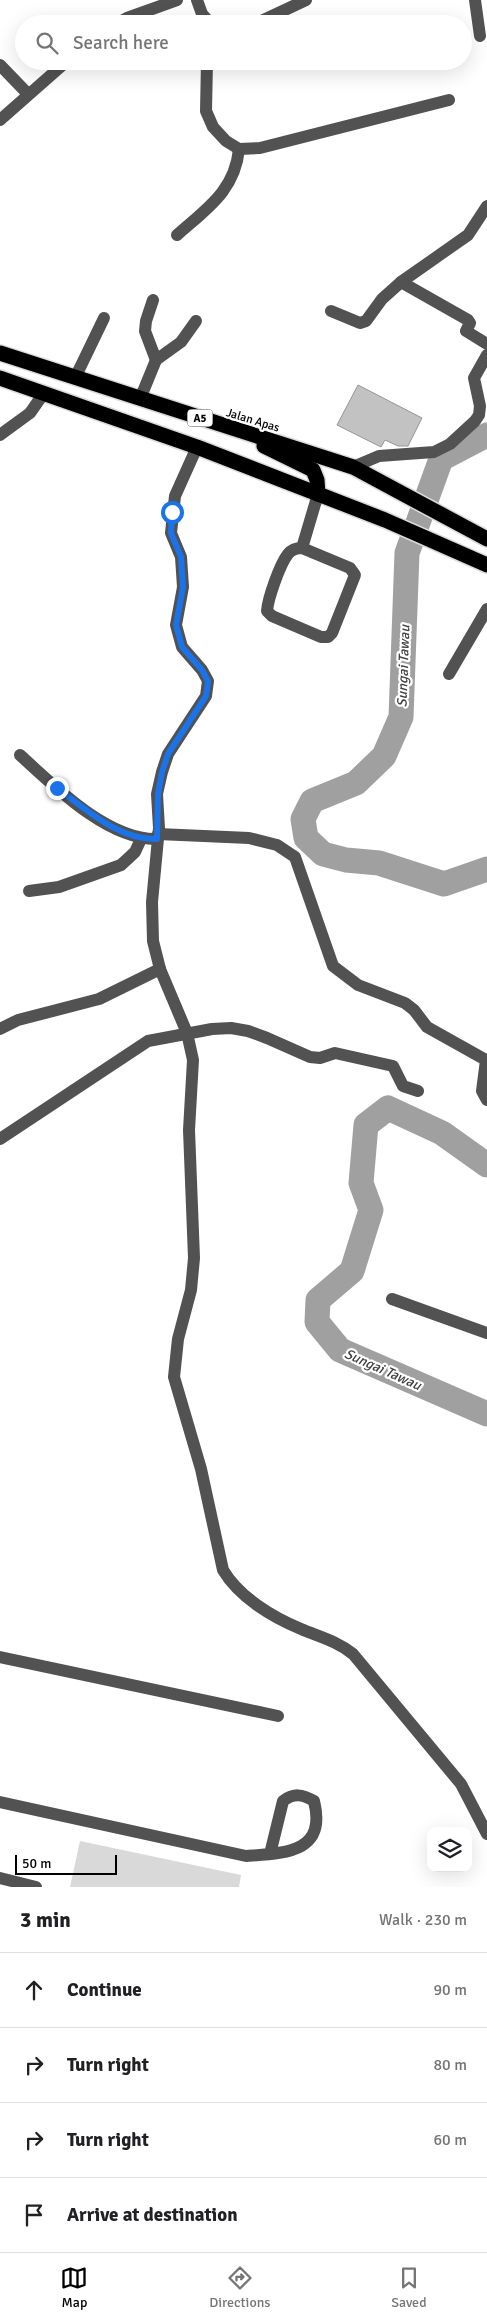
<!DOCTYPE html>
<meta charset="utf-8">
<style>
body{margin:0;font-family:Signika,sans-serif;background:#f2f2f2;color:#202124}
.controls{position:absolute;right:15px;bottom:15px;display:grid;overflow:hidden;border-radius:10px;box-shadow:0 5px 20px #0002}
.controls button{width:45px;height:45px;display:grid;place-items:center;padding:0;border:0;border-bottom:1px solid #e0e0e0;background:#fff;color:#202124;font:25px sans-serif}
.scale{position:absolute;left:15px;bottom:12px;width:102px;box-sizing:border-box;padding-left:5px;border:2px solid #000;border-top:0;font-size:14px;line-height:18px;white-space:nowrap;color:#000;-webkit-text-stroke:4px #fff;paint-order:stroke}
.stop{position:absolute;width:15px;height:15px;margin:-11px;border:4px solid #1a73e8;border-radius:50%;background:#fff}
.stop.end{background:#1a73e8;border-color:#fff;box-shadow:0 1px 5px #0008}
.list{margin:0;padding:0;list-style:none}
h2{display:flex;justify-content:space-between;align-items:center;height:65px;margin:0;padding:0 20px;font-size:21px}
h2 small{font-size:16px;font-weight:400;color:#757577}
.list li{display:grid;grid-template-columns:32px 1fr auto;gap:15px;align-items:center;box-sizing:border-box;height:75px;padding:0 20px;border-top:1px solid #e0e0e0}
.list b{display:block;font-size:19px;white-space:nowrap}
.list em{font-size:16px;font-style:normal;color:#757577}
.icon{flex:none;width:28px;height:28px;fill:none;stroke:currentColor;stroke-width:2;stroke-linecap:round;stroke-linejoin:round}
.map{position:relative;flex:none;width:487px;height:1887px;overflow:hidden}
.search{position:absolute;background:#fff;box-shadow:0 5px 20px #0002;left:15px;right:15px;top:15px;height:55px;display:flex;align-items:center;gap:12px;box-sizing:border-box;padding:0 18px;border-radius:28px;color:#757577;font-size:19px}
.sheet{height:365px;background:#fff}
nav{display:flex;justify-content:space-around;align-items:center;box-sizing:border-box;height:70px;border-top:1px solid #e0e0e0;background:#fff;font-size:14px;color:#757577}
nav a{display:grid;justify-items:center;gap:2px}
nav .on{color:#000}
.map>svg:first-child{display:block}
.green{fill:#d9d9d9}
.lines{fill:none;stroke-linecap:round;stroke-linejoin:round}
.river{stroke:#a0a0a0;stroke-width:25}
.building{fill:#c2c2c2;stroke:#969696}
.highway-casing{stroke:#dbdbdb;stroke-width:18}
.minor{stroke:#525252;stroke-width:12}
.highway{stroke:#000;stroke-width:15}
.route{stroke:#1a73e8;stroke-width:6}
.labels{text-anchor:middle;stroke-width:4.5;stroke-linejoin:round;paint-order:stroke}
.shield{fill:#fff;stroke:#4c4c4c;stroke-width:1}
.shield-label{font-size:11px;font-weight:bold;fill:#000}
.street-label{font-size:12px;fill:#000;stroke:#fff}
.water-label{font-size:14px;font-style:italic;fill:#414141;stroke:#fff}
</style>
<div class="map">
<svg width="487" height="1887" viewBox="0 0 487 1887">
<rect width="100%" height="100%" fill="#fff"/>
<!-- green -->
<polygon class="green" points="80,1841 241,1875 239,1887 70,1887"/>
<g class="lines">
<!-- river -->
<g class="river">
<polyline points="487,435 441,459 407,553 401,717 384,756 356,783 312,801 303,819 306,838 323,854 346,860 379,863 444,884 487,869"/>
<polyline points="487,1165 442,1133 388,1108 366,1125 361,1183 371,1210 352,1271 318,1300 317,1322 340,1350 487,1414"/>
</g>
</g>
<!-- building -->
<polygon class="building" points="358,385 422,418 408,446 398,446 385,440 381,447 337,425"/>
<g class="lines">
<defs>
<g id="highway">
<polyline points="0,353 353,467 487,539"/>
<polyline points="0,378 197,447 385,520 487,565"/>
<polyline points="264,446 313,470 317,480 318,494"/>
</g>
</defs>
<!-- highway casing -->
<use href="#highway" class="highway-casing"/>
<!-- minor -->
<g class="minor">
<polyline points="197,0 202,14 211,24"/>
<polyline points="475,0 480,36"/>
<polyline points="116,24 127,18 177,0"/>
<polyline points="255,24 306,0"/>
<polyline points="207,61 206,111 213,127 226,141 239,149 260,148 449,100"/>
<polyline points="0,65 28,94"/>
<polyline points="0,120 67,61"/>
<path d="M177,235C206,209 235,191 239,149"/>
<polyline points="401,282 468,320 470,323 466,331 487,344"/>
<polyline points="153,300 146,321 145,331 156,360"/>
<polyline points="331,311 360,323 366,321 382,299 401,282 468,235 487,206"/>
<polyline points="75,378 104,318"/>
<polyline points="140,399 156,360 181,342 196,321"/>
<polyline points="0,435 30,413 44,393"/>
<path d="M197,447L175,496L171,533L181,557L183,587L176,625L182,647L202,670L208,681L206,696L168,754L162,772L157,794L159,828L152,902L153,941L160,969L187,1033L193,1060L189,1130L194,1258L191,1290L178,1339L174,1377L201,1469L223,1570C239,1597 272,1617 301,1629C320,1637 337,1641 353,1654L461,1784L487,1834"/>
<polyline points="353,467 379,456 434,452 450,444 475,421 479,415 480,406 474,378 487,355"/>
<path d="M302,548L350,568L355,575L332,633L328,637H321L272,616L267,611C268,598 280,564 288,554C292,549 296,548 302,548Z"/>
<polyline points="302,548 318,494"/>
<polyline points="449,674 487,609"/>
<path d="M20,755C55,787 108,840 157,839"/>
<polyline points="158,834 249,838 277,845 295,857 333,966 358,985 405,1003 414,1010 427,1027 486,1060 482,1091 487,1100"/>
<polyline points="29,891 59,887 121,865 135,852 141,839"/>
<polyline points="0,1029 18,1020 99,999 160,969"/>
<polyline points="0,1139 148,1041 212,1029 231,1028 248,1031 267,1038 310,1057 320,1058 335,1053 393,1066 403,1086 418,1091"/>
<polyline points="392,1299 487,1333"/>
<polyline points="0,1657 278,1716"/>
<path d="M0,1802L246,1856C285,1853 327,1853 314,1801C302,1794 294,1793 283,1801L270,1854"/>
<polyline points="0,1878 36,1887"/>
</g>
<!-- highway -->
<use href="#highway" class="highway"/>
</g>
<g class="lines">
<!-- route -->
<path class="route" d="M57,788C87,810 119,840 157,839L158,794L162,772L168,754L206,696L208,681L202,670L182,647L176,625L183,587L181,557L171,533L172,512"/>
</g>
<g class="labels">
<!-- shield labels -->
<rect class="shield" x="187.5" y="409.5" width="25" height="17" rx="4"/>
<g class="shield-label">
<text x="200" y="422">A5</text>
</g>
<!-- street labels -->
<g class="street-label">
<text transform="translate(253 420) rotate(17)" y="4">Jalan Apas</text>
</g>
<!-- water labels -->
<g class="water-label">
<text transform="translate(403 666) rotate(-88)" y="5">Sungai Tawau</text>
<text transform="translate(383 1369) rotate(24)" y="5">Sungai Tawau</text>
</g>
</g>
</svg>
<div class="controls">
<button><svg class="icon" aria-label="layers" viewBox="0 0 24 24"><path d="M12 4l9 5-9 5-9-5zM3 14l9 5 9-5"/></svg></button>
</div>
<div class="scale">50 m</div>
<div class="stop" style="left:172px;top:512px"></div>
<div class="stop end" style="left:57px;top:788px"></div>
<div class="search"><svg class="icon" aria-label="search" viewBox="0 0 24 24"><circle cx="10" cy="10" r="6"/><path d="M15 15l6 6"/></svg>Search here</div>
</div>
<section class="sheet">
<h2>3 min<small>Walk · 230 m</small></h2>
<ul class="list">
<li><svg class="icon" aria-label="ahead" viewBox="0 0 24 24"><path d="M12 20V5M6 11l6-6 6 6"/></svg><div><b>Continue</b></div><em>90 m</em></li>
<li><svg class="icon" aria-label="right" viewBox="0 0 24 24"><path d="M7 20v-9h11M14 6l5 5-5 5"/></svg><div><b>Turn right</b></div><em>80 m</em></li>
<li><svg class="icon" aria-label="right" viewBox="0 0 24 24"><path d="M7 20v-9h11M14 6l5 5-5 5"/></svg><div><b>Turn right</b></div><em>60 m</em></li>
<li><svg class="icon" aria-label="arrive" viewBox="0 0 24 24"><path d="M6 21V4h12l-3 4 3 4H6"/></svg><div><b>Arrive at destination</b></div></li>
</ul>
</section>
<nav>
<a class="on"><svg class="icon" aria-label="map" viewBox="0 0 24 24"><path d="M3 6l6-2 6 2 6-2v14l-6 2-6-2-6 2zM9 4v14M15 6v14"/></svg>Map</a>
<a><svg class="icon" aria-label="directions" viewBox="0 0 24 24"><path d="M12 3l9 9-9 9-9-9zM9 14v-3h6M13 9l2 2-2 2"/></svg>Directions</a>
<a><svg class="icon" aria-label="saved" viewBox="0 0 24 24"><path d="M7 4h10v16l-5-4-5 4z"/></svg>Saved</a>
</nav>
